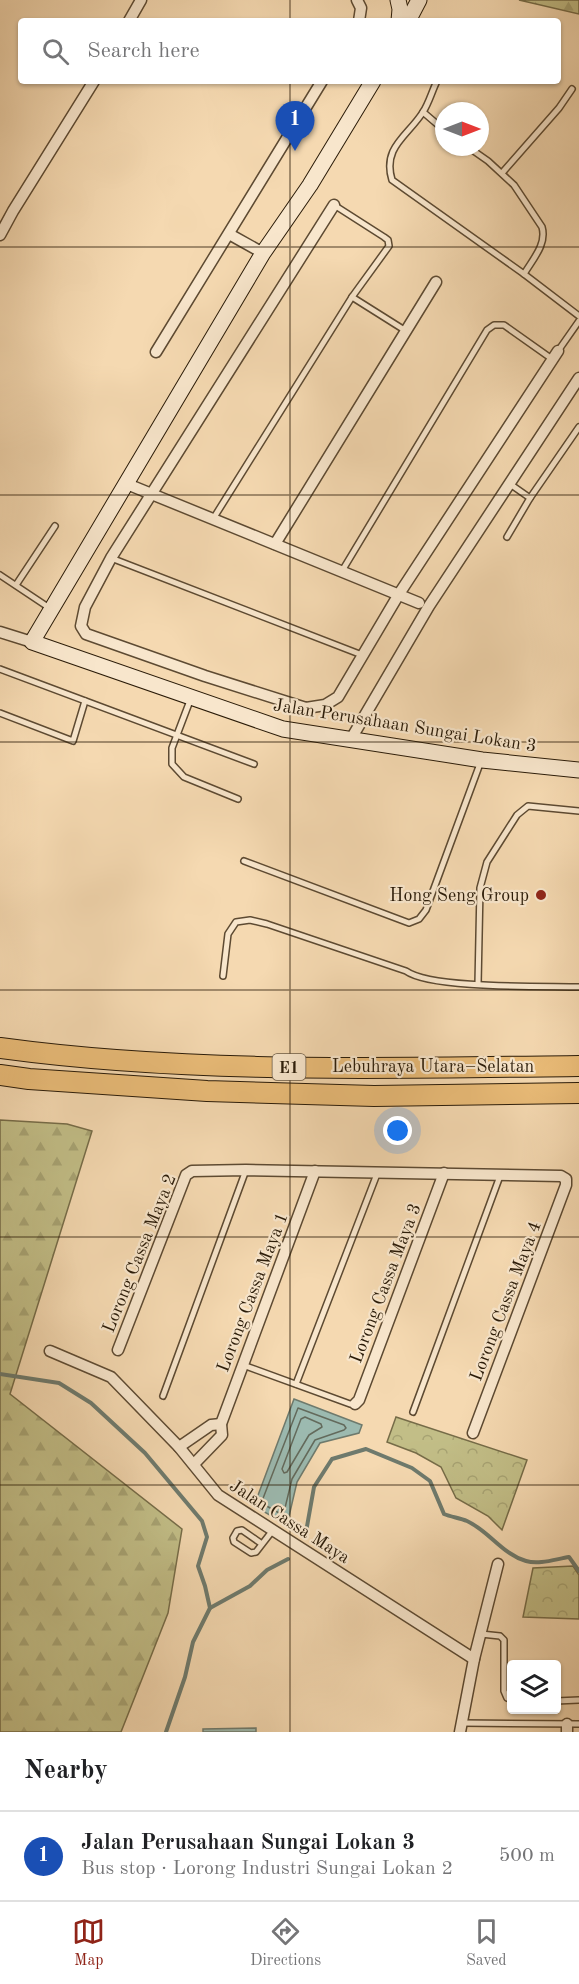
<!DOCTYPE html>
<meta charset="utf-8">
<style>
body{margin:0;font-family:"Old Standard TT",serif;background:#f6f6f6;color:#202124}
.controls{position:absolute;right:18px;bottom:18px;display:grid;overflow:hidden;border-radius:6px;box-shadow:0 2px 4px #0004}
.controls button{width:54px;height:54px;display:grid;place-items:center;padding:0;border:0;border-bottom:2px solid #e0e0e0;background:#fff;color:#202124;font:30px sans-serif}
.compass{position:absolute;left:435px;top:102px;width:54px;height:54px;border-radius:50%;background:#fff;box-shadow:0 2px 4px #0004;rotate:90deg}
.you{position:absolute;left:398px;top:1131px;width:21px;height:21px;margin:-15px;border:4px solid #fff;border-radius:50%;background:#1a73e8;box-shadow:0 0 0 9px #1a73e833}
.badge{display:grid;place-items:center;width:39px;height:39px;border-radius:50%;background:#8f2418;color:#fff;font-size:20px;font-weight:700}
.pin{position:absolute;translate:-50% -50px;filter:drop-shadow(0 2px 3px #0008)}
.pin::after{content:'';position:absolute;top:32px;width:21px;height:18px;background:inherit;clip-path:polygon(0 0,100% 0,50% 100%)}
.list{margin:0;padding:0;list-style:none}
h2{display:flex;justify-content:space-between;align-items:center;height:78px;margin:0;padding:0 24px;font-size:26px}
h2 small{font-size:20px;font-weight:400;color:#757577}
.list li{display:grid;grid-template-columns:39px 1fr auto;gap:18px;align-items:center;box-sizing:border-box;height:90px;padding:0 24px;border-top:2px solid #e0e0e0}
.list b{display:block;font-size:22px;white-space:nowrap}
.list p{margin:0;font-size:20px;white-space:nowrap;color:#757577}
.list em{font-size:20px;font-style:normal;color:#757577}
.icon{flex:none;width:33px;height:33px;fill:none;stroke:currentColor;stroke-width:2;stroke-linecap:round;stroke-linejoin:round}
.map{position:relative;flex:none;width:579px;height:1732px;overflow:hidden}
.search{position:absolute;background:#fff;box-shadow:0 2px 4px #0004;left:18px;right:18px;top:18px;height:66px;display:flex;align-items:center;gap:15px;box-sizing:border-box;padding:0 21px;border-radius:6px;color:#757577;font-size:22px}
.sheet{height:168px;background:#fff}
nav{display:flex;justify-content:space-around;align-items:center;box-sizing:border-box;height:84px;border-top:2px solid #e0e0e0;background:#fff;font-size:16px;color:#757577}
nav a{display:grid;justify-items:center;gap:3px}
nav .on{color:#8f2418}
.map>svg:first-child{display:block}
.forest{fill:url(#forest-firs);stroke:#766c48;stroke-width:1.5}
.park{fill:url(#park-crowns);stroke:#766c48;stroke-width:1.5}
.water{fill:#9cbab0;stroke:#6e7a6d;stroke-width:1.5}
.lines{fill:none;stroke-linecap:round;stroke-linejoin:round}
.shore{stroke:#636a5c;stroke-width:1.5}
.stream{stroke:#6e7a6d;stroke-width:4}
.service-casing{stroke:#5d4a32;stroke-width:8}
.minor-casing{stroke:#5d4a32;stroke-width:13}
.secondary-casing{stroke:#2a1b08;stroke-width:17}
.motorway-casing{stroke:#2a1b08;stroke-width:22}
.service{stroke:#f8e6cc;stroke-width:5}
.minor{stroke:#f8e6cc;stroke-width:10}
.secondary{stroke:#f8e6cc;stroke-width:15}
.motorway{stroke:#eabc78;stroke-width:20}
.grid{fill:none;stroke:#2a1b08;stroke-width:1.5;stroke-opacity:0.55}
.poi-dot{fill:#8f2418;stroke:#f8e6cc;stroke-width:2}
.labels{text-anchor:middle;stroke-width:4.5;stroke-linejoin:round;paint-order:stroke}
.shield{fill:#f8e6cc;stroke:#685843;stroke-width:1.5}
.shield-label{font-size:16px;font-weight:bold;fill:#2a1b08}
.street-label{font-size:18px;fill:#2a1b08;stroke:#f8e6cc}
.poi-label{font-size:18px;fill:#2a1b08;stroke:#f8e6cc;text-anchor:end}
</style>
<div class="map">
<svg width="579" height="1732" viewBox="0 0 579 1732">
<defs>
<pattern id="forest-firs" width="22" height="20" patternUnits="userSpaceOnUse" patternTransform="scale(1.5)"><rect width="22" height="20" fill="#c2be87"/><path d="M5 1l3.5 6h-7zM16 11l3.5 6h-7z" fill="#a7a373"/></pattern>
<pattern id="park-crowns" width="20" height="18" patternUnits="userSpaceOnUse" patternTransform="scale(1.5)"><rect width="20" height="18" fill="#c2be87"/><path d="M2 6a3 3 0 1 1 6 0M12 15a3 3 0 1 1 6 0" fill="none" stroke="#a7a373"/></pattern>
</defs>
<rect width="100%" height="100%" fill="#f5d9b1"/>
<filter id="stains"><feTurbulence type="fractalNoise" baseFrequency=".00333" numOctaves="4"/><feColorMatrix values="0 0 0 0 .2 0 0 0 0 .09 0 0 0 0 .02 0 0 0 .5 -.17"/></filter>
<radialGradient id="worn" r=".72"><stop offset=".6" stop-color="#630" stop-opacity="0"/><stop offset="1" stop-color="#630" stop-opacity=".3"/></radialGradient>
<!-- forest -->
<g class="forest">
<polygon points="519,0 579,0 579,14"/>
<polygon points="0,1120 67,1124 92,1131 10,1394 182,1529 168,1613 121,1732 0,1732"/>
</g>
<!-- park -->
<g class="park">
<polygon points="396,1417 527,1460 502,1530 488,1516 456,1498 441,1467 416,1453 387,1442"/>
<polygon points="573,1566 579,1575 579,1619 523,1617 533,1568"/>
</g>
<!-- water -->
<g class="water">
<polygon points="294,1399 362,1425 359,1433 320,1443 297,1482 287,1525 254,1506"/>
<polygon points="256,1728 256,1732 203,1732 203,1729"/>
</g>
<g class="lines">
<!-- shore -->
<g class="shore">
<polygon points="298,1408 344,1425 346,1428 344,1430 315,1440 292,1479 284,1512 281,1514 263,1504 262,1501"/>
<polygon points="305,1417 321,1424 322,1427 309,1435 287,1472 284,1473 282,1469 301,1419"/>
</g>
<!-- stream -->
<g class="stream">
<polyline points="0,1374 59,1383 91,1403 145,1453 202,1521 207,1537 198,1566 205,1586 210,1608 193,1642 185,1677 166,1732"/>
<path d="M306,1532L314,1487L332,1459L366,1449L412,1468L430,1481L444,1514C451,1517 460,1518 467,1521C489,1531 502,1554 526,1561C539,1565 556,1559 569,1557L579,1571"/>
<polyline points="210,1608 250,1586 267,1570 288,1559"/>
</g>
<defs>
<g id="service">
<path d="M437,81C432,91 429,103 423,112C408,136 382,147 392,180L524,274L579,316"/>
<polyline points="423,112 444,130"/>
<path d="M468,147L488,161L514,185L542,227C547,244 533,259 524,274"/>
<polyline points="502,173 559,108 572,89"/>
<polyline points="352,297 406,331"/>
<polyline points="558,351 579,321"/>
<polyline points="510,484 530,498 579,427"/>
<polyline points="213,519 352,297 389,246 388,240 384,237 334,205"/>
<polyline points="507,537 530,498"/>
<polyline points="111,558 362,655"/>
<polyline points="342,571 487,330 494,325 504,325 552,359"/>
<polyline points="0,575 51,609"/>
<polyline points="16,585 55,526"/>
<polyline points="0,669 254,764"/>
<polyline points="191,698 172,748 172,764 184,777 238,799"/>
<polyline points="0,713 73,741 85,701"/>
<polyline points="244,861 409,923 419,919 426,910 481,761"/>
<path d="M223,976L228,934L236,922L250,920L267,924L406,971C431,989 543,986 579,987"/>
<polyline points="478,984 480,888 487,862 517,815 528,806 579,811"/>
<polyline points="243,1365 350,1404 355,1404"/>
<polyline points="296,1384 377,1174"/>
<polyline points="163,1396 246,1170"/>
<polyline points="413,1412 500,1176"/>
<polyline points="262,1544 242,1530 237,1531 233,1538 234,1542 251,1553 256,1552 273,1530"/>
<polyline points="481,1634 500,1636 504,1640 504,1691 507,1698 512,1699"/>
<polyline points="556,1701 579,1700"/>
<polyline points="462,1723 579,1724"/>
</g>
<g id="minor">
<polyline points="357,0 361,8 359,21"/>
<polyline points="129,21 141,0"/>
<polyline points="334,205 111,558 85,607 81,626 86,634 205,676 306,708 325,705 338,697 399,594 558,351"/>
<polyline points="229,234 263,253"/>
<polyline points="0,235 13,211 94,81"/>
<polyline points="156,352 322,81"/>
<polyline points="127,484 419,603"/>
<polyline points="275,544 436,282"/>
<polyline points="0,632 32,642"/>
<polyline points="351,739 429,606 579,378"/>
<polyline points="118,1350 186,1175 192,1171 246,1170 561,1176 566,1179 566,1185 473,1433"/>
<polyline points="50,1351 111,1377 179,1447 218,1495 474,1659"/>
<polyline points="355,1404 359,1400 444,1173"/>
<polyline points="179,1447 211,1425 221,1424"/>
<polyline points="194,1464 222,1435 221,1424 315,1171"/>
<polyline points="567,1724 567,1732"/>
<polyline points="460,1732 474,1659 498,1564"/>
</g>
<g id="secondary">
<polyline points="398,0 400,9 399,21"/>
<polyline points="408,21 419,0"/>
<polyline points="373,81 310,185 263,253 32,642 283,729 482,760 579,770"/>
</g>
<g id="motorway">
<path d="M0,1048C190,1074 387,1068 579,1066"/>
<polyline points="0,1075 29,1079 207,1091 374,1096 579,1093"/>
</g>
</defs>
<!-- service casing -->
<use href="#service" class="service-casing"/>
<!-- minor casing -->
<use href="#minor" class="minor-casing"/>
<!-- secondary casing -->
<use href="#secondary" class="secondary-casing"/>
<!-- motorway casing -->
<use href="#motorway" class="motorway-casing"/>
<!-- service -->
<use href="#service" class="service"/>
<!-- minor -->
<use href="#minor" class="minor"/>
<!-- secondary -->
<use href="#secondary" class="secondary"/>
<!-- motorway -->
<use href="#motorway" class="motorway"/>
</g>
<!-- grid -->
<path class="grid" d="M290,0V21M290,81V1732M0,247H579M0,495H579M0,742H579M0,990H579M0,1237H579M0,1485H579"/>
<!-- markers -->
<circle class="poi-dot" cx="541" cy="895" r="6"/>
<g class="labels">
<!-- shield labels -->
<rect class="shield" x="272.5" y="1054" width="33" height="26" rx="4.5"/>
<g class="shield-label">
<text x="289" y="1073">E1</text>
</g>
<!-- street labels -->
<g class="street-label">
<text transform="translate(405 725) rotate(9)" y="6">Jalan Perusahaan Sungai Lokan 3</text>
<text x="433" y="1072">Lebuhraya Utara–Selatan</text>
<text transform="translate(139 1253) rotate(-68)" y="6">Lorong Cassa Maya 2</text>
<text transform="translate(385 1283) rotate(-69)" y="6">Lorong Cassa Maya 3</text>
<text transform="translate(252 1292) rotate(-69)" y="6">Lorong Cassa Maya 1</text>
<text transform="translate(505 1301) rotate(-69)" y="6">Lorong Cassa Maya 4</text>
<text transform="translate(290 1521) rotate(33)" y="6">Jalan Cassa Maya</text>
</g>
<!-- poi labels -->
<g class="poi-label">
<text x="529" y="901">Hong Seng Group</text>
</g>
</g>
<rect width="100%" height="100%" filter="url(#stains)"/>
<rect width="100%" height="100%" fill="url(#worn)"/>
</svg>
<div class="controls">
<button><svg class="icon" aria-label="layers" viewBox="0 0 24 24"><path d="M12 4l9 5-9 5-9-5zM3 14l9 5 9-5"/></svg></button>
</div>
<svg class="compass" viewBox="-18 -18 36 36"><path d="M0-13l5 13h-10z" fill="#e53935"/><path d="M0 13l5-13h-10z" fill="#757577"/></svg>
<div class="you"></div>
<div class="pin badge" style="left:295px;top:151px;background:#1a4fb4">1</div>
<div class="search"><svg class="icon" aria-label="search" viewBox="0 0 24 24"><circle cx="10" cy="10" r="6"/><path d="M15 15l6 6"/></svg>Search here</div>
</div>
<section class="sheet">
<h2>Nearby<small></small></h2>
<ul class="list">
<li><span class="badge" style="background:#1a4fb4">1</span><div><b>Jalan Perusahaan Sungai Lokan 3</b><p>Bus stop · Lorong Industri Sungai Lokan 2</p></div><em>500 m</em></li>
</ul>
</section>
<nav>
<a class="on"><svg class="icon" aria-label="map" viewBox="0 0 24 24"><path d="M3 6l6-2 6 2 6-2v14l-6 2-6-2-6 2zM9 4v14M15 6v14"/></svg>Map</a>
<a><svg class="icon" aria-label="directions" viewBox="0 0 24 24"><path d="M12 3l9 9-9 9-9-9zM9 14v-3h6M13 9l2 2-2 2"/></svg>Directions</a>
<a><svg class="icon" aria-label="saved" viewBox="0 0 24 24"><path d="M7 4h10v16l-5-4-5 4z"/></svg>Saved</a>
</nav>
